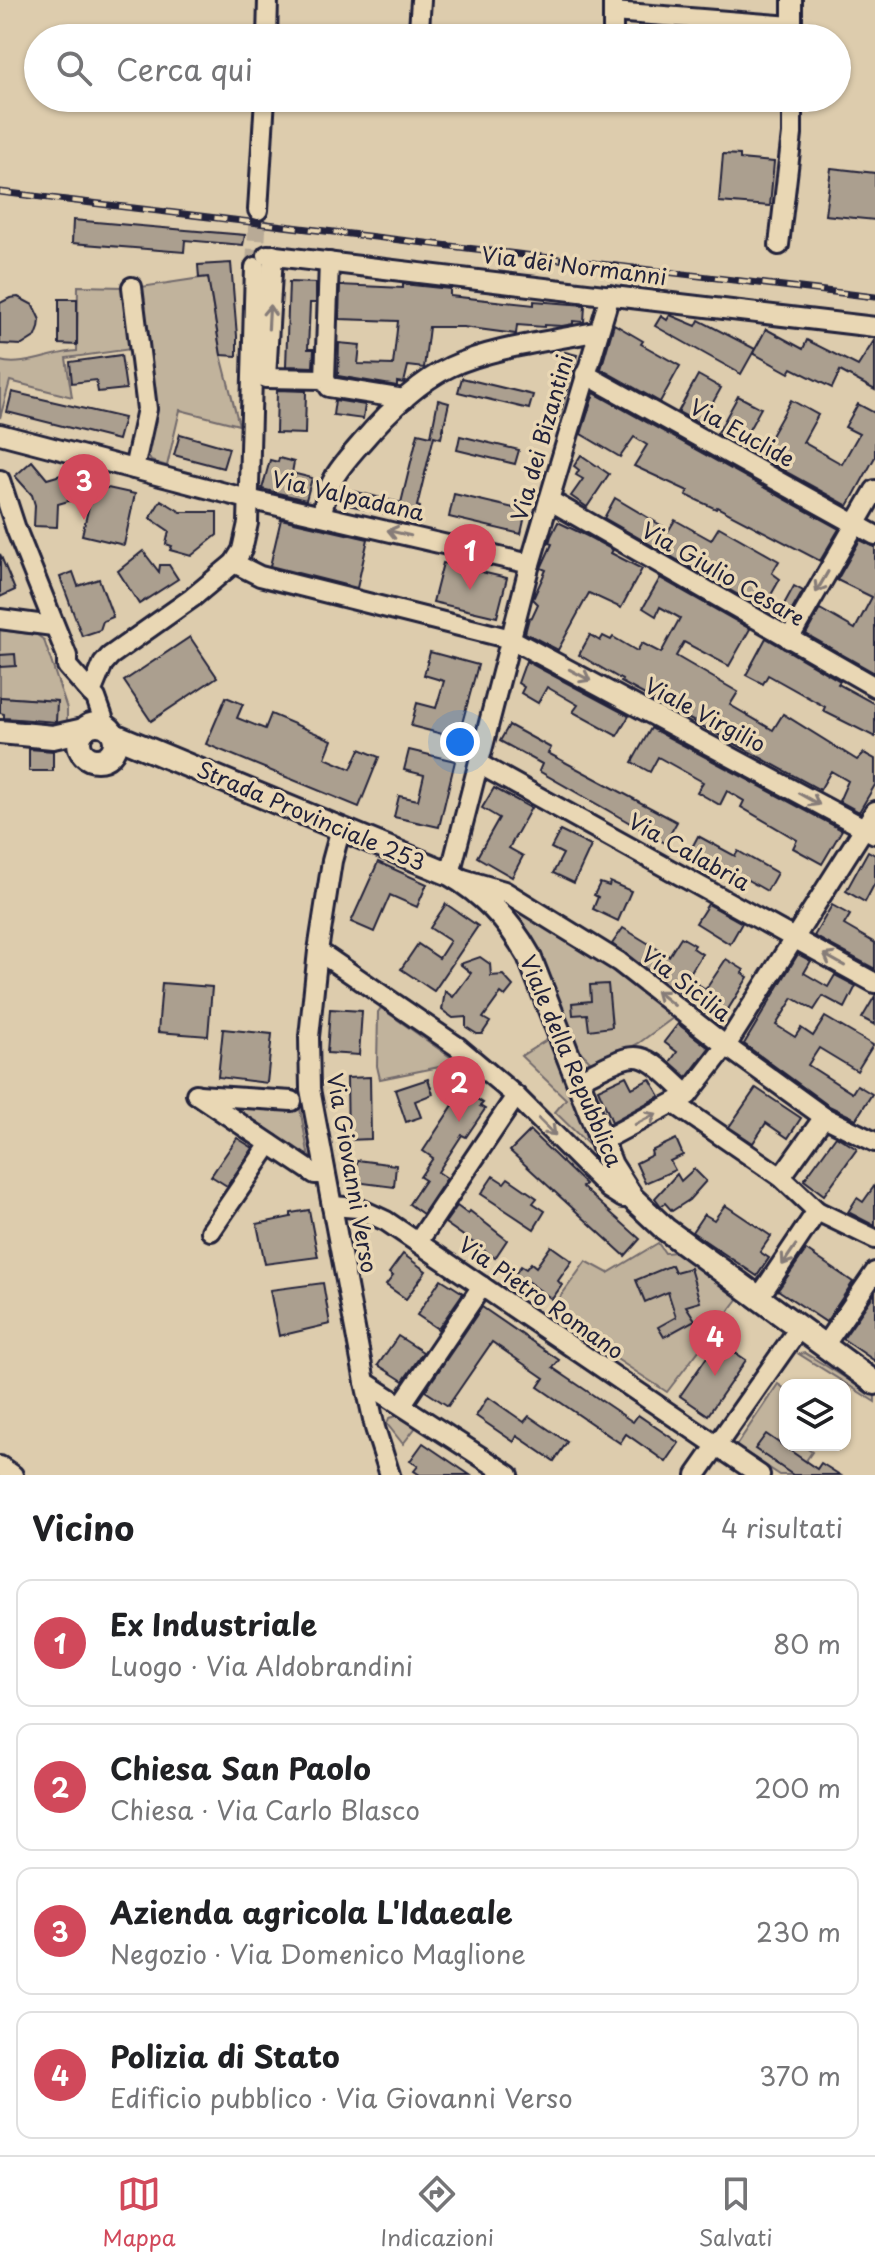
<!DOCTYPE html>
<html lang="it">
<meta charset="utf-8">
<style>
body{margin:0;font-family:"Playpen Sans",sans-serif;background:#f6f6f6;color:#202124}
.controls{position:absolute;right:24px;bottom:24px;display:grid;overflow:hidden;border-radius:16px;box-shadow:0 2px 6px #0004}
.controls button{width:72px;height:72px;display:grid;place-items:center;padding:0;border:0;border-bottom:2px solid #e0e0e0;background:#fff;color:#202124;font:40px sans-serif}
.you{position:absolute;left:460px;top:742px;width:28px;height:28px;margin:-20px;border:6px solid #fff;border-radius:50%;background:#1a73e8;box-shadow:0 0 0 12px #1a73e833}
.badge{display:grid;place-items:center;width:52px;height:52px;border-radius:50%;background:#d1495b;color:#fff;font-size:26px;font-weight:700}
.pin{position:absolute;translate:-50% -66px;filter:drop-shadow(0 2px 4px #0008)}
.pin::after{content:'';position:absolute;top:42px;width:28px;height:24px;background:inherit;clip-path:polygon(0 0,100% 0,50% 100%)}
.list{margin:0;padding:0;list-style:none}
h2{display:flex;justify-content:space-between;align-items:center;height:104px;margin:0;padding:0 32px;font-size:34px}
h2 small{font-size:26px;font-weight:400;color:#757577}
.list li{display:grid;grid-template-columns:52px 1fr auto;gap:24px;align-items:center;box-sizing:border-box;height:128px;margin:0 16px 16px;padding:0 16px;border:2px solid #e0e0e0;border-radius:16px}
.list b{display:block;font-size:30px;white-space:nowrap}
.list p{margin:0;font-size:26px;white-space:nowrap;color:#757577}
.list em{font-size:26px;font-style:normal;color:#757577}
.icon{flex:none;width:44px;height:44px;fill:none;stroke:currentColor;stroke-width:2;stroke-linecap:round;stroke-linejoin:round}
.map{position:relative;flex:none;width:875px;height:1475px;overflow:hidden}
.search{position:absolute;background:#fff;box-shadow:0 2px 6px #0004;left:24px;right:24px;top:24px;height:88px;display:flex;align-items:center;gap:20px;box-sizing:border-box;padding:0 28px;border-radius:44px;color:#757577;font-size:30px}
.sheet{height:680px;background:#fff}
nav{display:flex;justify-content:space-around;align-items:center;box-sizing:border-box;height:112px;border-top:2px solid #e0e0e0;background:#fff;font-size:22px;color:#757577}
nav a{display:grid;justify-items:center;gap:4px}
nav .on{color:#d1495b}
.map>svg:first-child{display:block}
.green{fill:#c1b39c;stroke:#726a6c;stroke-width:2}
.building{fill:#ab9f8f;stroke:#22223b;stroke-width:2}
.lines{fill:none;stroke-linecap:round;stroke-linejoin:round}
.minor-tunnel{stroke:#b8aa96;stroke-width:18;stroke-dasharray:18 9;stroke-linecap:butt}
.minor-casing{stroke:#22223b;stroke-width:24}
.major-casing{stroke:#22223b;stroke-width:28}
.minor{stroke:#e9d7b4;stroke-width:18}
.major{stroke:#e9d7b4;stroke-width:22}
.rail-casing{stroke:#22223b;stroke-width:7}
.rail{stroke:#e9d7b4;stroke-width:4;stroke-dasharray:12;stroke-linecap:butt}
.oneway{stroke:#867c78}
.labels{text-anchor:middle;stroke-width:7;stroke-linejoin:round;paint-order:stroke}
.street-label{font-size:22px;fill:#22223b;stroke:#e9d7b4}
</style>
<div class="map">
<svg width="875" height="1475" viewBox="0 0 875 1475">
<rect width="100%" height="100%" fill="#ddccad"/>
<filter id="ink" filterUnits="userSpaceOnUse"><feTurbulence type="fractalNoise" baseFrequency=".0125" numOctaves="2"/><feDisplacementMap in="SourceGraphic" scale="16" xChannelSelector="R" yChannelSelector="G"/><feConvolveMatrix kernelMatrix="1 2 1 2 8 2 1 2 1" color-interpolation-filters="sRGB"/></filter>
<g filter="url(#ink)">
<!-- green -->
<g class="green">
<polygon points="208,277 221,355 239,425 180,410 167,466 151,461 147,454 157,411 141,287"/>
<path d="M78,286L124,287L131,349L66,358L72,397L10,381L0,418V361C23,368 53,352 77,351Z"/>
<polygon points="0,630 37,635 44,640 67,709 67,725 55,729 57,701 0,697"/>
<polygon points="495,894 616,966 677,1015 639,1043 588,1070 585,1064 590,1061 579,1050 531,936 516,917 493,896"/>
<polygon points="381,1008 453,1059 449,1065 380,1079 377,1066 378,1012"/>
<polygon points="550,1038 598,1154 555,1112 566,1099 521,1056"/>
<polygon points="226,1103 300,1108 309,1158 304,1157"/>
<polygon points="658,1243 665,1253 677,1252 739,1298 667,1392 548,1314 586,1261 608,1273"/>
<polygon points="805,1353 875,1396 875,1402 799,1354"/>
<polygon points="778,1384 785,1389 785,1445 802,1445 812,1452 796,1475 780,1475 736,1446"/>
<polygon points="397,1416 416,1427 403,1444 387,1424 389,1418"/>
</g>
<!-- building -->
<g class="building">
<polygon points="723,154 740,155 740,159 774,162 770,206 719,202"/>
<polygon points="831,168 875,173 875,220 825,215"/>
<polygon points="73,220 186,230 245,235 243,245 185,240 184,252 72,243"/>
<polygon points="231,263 237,336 237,356 221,355 208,277 199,278 198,265"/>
<polygon points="289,282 316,283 316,303 310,303 308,349 314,349 313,367 286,366"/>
<polygon points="403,284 450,289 450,296 534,305 534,301 585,305 584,322 573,321 573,324 562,326 544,325 544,327 517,325 516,334 463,327 429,327 424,368 408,366 404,383 397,382 397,386 338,376 339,343 360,345 358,364 393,365 398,321 339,319 340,285 403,288"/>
<polygon points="18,297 33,305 40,320 39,328 36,336 22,345 0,344 0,303 10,298"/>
<polygon points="59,299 77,299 77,345 59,344"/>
<polygon points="670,315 696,326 699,320 755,349 741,374 655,326 661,316 667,320"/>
<polygon points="614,324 643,341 641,344 680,366 660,402 601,369"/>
<polygon points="766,329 803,349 807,340 858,366 875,339 875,390 840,371 832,388 792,368 789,373 753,353"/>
<polygon points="565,352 577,355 558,421 547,415"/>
<polygon points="121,355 126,389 98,392 96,380 72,383 70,362"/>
<polygon points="698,375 721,388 701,424 678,412"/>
<polygon points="462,378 533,395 529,409 458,392"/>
<polygon points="277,390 306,391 305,434 276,433"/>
<polygon points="12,392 124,418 118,440 7,412"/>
<polygon points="594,393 839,529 820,561 717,507 716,509 686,495 688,491 634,466 647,445 634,437 620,457 581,434"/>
<polygon points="738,396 761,408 740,446 717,434"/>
<polygon points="335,400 365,405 363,419 333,415"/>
<polygon points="438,400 449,403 441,438 434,436 417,506 420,507 417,521 345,504 349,490 401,503 418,433 431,436"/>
<polygon points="791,400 818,415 803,442 842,464 859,434 845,427 858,404 875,413 875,457 848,506 759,457"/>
<polygon points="180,434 229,448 223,468 174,455"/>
<polygon points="460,436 519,450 515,464 457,450"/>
<polygon points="581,455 609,474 587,507 571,496 583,479 576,475 579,470 574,466"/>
<polygon points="279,458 294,462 292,473 312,478 306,500 262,489 270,460 278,462"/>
<polygon points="32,461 47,479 64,474 72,500 58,504 57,527 34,526 35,505 32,495 15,476"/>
<polygon points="94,485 135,494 124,545 82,535"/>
<polygon points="454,494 526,511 521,534 449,517"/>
<polygon points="615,498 669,530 675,520 711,540 719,527 779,561 772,573 780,579 763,609 604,518"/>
<polygon points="161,500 181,512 217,512 217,535 191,556 170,550 172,546 166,544 169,531 150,518"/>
<polygon points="281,519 368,539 357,588 270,566"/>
<polygon points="558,522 587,536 613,550 611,553 642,569 621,608 589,593 558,650 525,633 529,618 532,617 538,604 533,599 546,570 541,568 552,544 549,543 551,536"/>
<polygon points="860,540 875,547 875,673 806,634 820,609 855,629 872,597 837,580"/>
<polygon points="143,551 159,572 160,565 169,565 178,579 139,604 118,571"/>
<polygon points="0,554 15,590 0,597"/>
<polygon points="443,563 507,578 497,617 433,602"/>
<polygon points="73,572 78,586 99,579 113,617 103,621 100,630 82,636 60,577"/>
<polygon points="660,578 750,629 729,666 684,642 676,656 738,692 730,705 773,730 783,714 857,760 864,753 875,759 875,785 859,812 839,801 848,781 831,771 820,790 621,682 622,680 579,655 590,635 600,641 603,636 611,640 613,637 637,651 642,643 661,653 680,618 660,607 656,616 643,608"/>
<polygon points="794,586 803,591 785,622 777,617"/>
<polygon points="190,637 217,677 151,721 124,681"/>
<polygon points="766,638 840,681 838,684 875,704 875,737 823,711 825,707 768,675 763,684 746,675"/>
<polygon points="430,652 478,665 458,738 411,726 417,703 436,708 444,681 424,675"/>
<polygon points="15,654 16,666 0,667 0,655"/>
<polygon points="526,661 629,716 617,736 573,712 578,705 547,687 538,703 521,693 524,687 518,683"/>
<polygon points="0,697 57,701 56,722 4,718 4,714 0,713"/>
<polygon points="226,697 243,704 237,718 265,729 271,714 332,740 325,758 351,769 360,749 379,757 359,807 206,744"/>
<polygon points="509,725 551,748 548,753 677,822 665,843 539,771 542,764 500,741"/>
<polygon points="651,728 842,830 822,864 793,848 797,840 741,807 744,801 727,791 720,805 697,792 703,782 658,757 650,772 632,762"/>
<polygon points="29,749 53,751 53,771 29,771"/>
<polygon points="409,750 455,761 439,827 394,817 399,796 418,800 424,775 404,770"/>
<polygon points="494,788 531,808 509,848 523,856 512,877 477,857 499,818 482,808"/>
<polygon points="560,831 591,846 574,883 553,873 563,854 551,848"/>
<polygon points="698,836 735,856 738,851 777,873 767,891 728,869 726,873 689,853"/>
<polygon points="868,851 875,855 875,883 865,902 846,891"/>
<polygon points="378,862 427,884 417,907 390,895 374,932 351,922"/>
<polygon points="610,882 631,891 618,921 593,909 598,897 594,895 600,883 609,886"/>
<polygon points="446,904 478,926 434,991 401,969 418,944 439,958 450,941 430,928"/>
<polygon points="708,904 742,923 730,944 696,923"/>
<polygon points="832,905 850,915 844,925 875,943 875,969 814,936"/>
<polygon points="623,928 669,956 681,937 695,945 693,948 702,954 687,978 706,989 726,959 744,970 742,973 748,977 722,1019 662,981 612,944"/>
<polygon points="798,954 811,961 804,973 828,987 835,975 856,986 845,1008 823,996 814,1010 793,998 776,1025 795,1037 801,1028 813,1036 825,1017 873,1045 857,1071 819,1048 808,1065 852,1093 857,1085 872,1094 856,1119 829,1106 744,1044"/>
<polygon points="480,957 490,964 491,976 503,975 513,986 505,996 501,993 483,1018 490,1022 482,1034 477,1034 466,1027 466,1017 453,1018 442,1010 445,991 453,997 471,973 460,964"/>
<polygon points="162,983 212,987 208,1036 158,1032"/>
<polygon points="608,984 612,1027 589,1030 587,1014 573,1015 572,1003 591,1001 590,985"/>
<polygon points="875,996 875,1025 862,1018"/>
<polygon points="330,1009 362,1011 359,1055 327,1053"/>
<polygon points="678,1024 709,1048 687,1077 670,1062 677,1052 664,1042"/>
<polygon points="223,1029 272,1034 267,1083 218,1077"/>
<polygon points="626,1076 632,1088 650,1079 660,1096 612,1122 598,1089"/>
<polygon points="370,1077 371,1139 348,1140 347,1078"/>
<polygon points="428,1079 433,1094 415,1101 421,1117 406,1122 395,1090"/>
<polygon points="756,1088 801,1118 788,1138 766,1123 753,1143 729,1127"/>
<polygon points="463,1090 483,1103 480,1106 485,1109 466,1137 462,1135 438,1172 447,1178 423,1214 409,1204 425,1180 420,1177 433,1158 423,1151"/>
<polygon points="530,1131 585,1184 582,1187 640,1239 625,1256 510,1151"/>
<polygon points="836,1136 857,1149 824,1195 804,1180"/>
<polygon points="237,1138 253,1148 227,1186 211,1176"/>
<polygon points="676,1139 683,1155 670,1161 675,1170 645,1183 636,1163 652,1155 651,1151"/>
<polygon points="357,1160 396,1165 394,1187 355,1182"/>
<polygon points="694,1169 706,1181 689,1200 672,1211 665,1203 661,1206 655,1198 677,1174 681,1181"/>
<polygon points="493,1176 504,1183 508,1178 537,1198 533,1203 545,1211 534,1229 481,1194"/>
<polygon points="875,1185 875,1226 848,1212 857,1198 863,1202"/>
<polygon points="725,1205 771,1236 760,1252 769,1258 757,1276 692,1232 704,1214 714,1220"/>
<polygon points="457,1206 468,1214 470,1211 507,1240 495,1258 445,1223"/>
<polygon points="309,1210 318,1257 265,1264 257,1224 291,1217 291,1213"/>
<polygon points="551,1246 572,1261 558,1281 562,1285 552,1299 524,1279 522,1283 513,1277 521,1266 526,1269 531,1263 536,1267"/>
<polygon points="806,1250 853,1282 826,1322 778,1290"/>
<polygon points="403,1254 426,1271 406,1299 386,1285 393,1276 389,1273"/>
<polygon points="672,1265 675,1272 690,1268 700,1302 686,1306 695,1320 664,1337 658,1327 676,1317 668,1292 645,1302 636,1280"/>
<polygon points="441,1279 463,1293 438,1329 417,1315"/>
<polygon points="323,1283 330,1324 279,1336 270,1290"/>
<polygon points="875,1293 875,1361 843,1339"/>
<polygon points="482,1307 559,1360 553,1368 633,1422 638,1415 679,1443 666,1462 626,1434 620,1443 538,1387 544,1378 492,1342 448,1406 425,1391"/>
<polygon points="398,1336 423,1352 403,1381 378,1365"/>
<polygon points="718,1341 746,1360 708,1415 680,1396"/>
<polygon points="488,1397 524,1422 529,1416 567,1442 554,1461 517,1436 514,1442 476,1416"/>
<polygon points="766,1434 817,1469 821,1463 840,1475 793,1475 755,1449"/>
<polygon points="423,1443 470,1475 420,1475 414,1471 418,1466 410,1461"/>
</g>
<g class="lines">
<!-- minor-tunnel -->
<polyline class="minor-tunnel" points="255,267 258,210"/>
<defs>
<g id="minor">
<polyline points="792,0 792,35"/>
<polyline points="613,12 792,26"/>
<polyline points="419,29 421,0"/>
<polyline points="267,38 268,0"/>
<polyline points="613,38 613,1"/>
<polyline points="258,210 265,98"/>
<polyline points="779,245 792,134 792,98"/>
<polyline points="267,255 875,327"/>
<polyline points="273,255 266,378 325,379 329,387 404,399"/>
<polyline points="132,287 147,409 134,469"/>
<polyline points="585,374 875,535"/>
<polyline points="325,379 329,262"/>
<polyline points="0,434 248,499 530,564"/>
<polyline points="0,480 16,529 67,656 67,666 91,693"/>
<polyline points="549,500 875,687"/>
<path d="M322,515C327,481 340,467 362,442C386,414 416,383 450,367C493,347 552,341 599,331"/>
<polyline points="234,563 260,576 511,639 875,834"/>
<polyline points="0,619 53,626"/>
<polyline points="789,639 875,490"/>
<polyline points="106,726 96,698 91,693 103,664 110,656 192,598 234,563 242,550 248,523 255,267"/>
<polyline points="479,764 875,983"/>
<polyline points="341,828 332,861 318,951 309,1037 310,1089 365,1382 375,1428 390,1475"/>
<polyline points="450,874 530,564 610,295"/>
<polyline points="463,879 504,891 619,962 726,1046 824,1117 875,1142"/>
<polyline points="318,951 458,1047 516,1096 609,1189 623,1198 632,1198"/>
<path d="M578,1080C642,1049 636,1045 688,1095"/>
<polyline points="196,1094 315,1174 325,1174"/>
<polyline points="199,1095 292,1101"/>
<polyline points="675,1104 781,1177 817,1211 875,1239"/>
<polyline points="602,1141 688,1095 726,1046 875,811"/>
<polyline points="781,1177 824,1117"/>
<polyline points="332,1206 358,1208 386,1221 760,1475"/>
<polyline points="211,1231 270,1144"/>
<polyline points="418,1242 516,1096"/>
<polyline points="758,1299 817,1211"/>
<polyline points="824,1346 875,1272"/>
<polyline points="365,1382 509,1475"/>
<polyline points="402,1404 482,1286"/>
<polyline points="0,1466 13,1475"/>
<polyline points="696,1475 799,1328"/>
</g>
<g id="major">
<circle cx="97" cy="742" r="18"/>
<polyline points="0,732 53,737 84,730"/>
<path d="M114,735L450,874C485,894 510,922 529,956L611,1165L632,1198L665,1229L875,1383"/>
</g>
</defs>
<!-- minor casing -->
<use href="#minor" class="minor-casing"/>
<!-- major casing -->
<use href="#major" class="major-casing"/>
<!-- minor -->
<use href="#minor" class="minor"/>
<!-- major -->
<use href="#major" class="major"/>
<defs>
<polyline id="rail" points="0,192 875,297"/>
</defs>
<!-- rail casing -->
<use href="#rail" class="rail-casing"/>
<!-- rail -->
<use href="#rail" class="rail"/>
</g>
<!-- one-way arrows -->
<defs><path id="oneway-shaft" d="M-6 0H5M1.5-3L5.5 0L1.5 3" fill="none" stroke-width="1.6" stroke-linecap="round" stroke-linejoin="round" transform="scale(2)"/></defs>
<g class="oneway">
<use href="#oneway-shaft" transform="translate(269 317) rotate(-87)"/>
<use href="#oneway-shaft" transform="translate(399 533) rotate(-167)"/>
<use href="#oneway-shaft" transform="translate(822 582) rotate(120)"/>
<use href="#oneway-shaft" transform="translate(580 675) rotate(28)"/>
<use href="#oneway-shaft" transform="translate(809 799) rotate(29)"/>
<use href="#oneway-shaft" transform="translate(834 960) rotate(-151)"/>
<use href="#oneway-shaft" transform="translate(665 998) rotate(-142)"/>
<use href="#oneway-shaft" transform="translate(646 1119) rotate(-27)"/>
<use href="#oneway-shaft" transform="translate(547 1127) rotate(45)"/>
<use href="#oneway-shaft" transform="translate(789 1255) rotate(124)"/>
</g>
</g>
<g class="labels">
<!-- street labels -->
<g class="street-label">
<text transform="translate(574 266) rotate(7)" y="8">Via dei Normanni</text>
<text transform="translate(742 433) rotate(29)" y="8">Via Euclide</text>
<text transform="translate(542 438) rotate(-74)" y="8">Via dei Bizantini</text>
<text transform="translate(348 496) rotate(13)" y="8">Via Valpadana</text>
<text transform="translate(723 574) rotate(30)" y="8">Via Giulio Cesare</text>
<text transform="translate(705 715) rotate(28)" y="8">Viale Virgilio</text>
<text transform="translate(311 816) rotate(23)" y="8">Strada Provinciale 253</text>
<text transform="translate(689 852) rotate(29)" y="8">Via Calabria</text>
<text transform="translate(686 984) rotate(38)" y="8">Via Sicilia</text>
<text transform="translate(571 1061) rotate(67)" y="8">Viale della Repubblica</text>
<text transform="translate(352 1173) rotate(80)" y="8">Via Giovanni Verso</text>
<text transform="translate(541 1298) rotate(35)" y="8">Via Pietro Romano</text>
</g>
</g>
</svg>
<div class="controls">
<button><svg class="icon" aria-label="layers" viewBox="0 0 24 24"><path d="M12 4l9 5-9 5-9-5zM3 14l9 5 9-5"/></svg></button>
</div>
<div class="you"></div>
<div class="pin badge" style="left:470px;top:590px">1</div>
<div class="pin badge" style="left:459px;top:1122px">2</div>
<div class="pin badge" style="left:84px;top:520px">3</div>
<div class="pin badge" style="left:715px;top:1376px">4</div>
<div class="search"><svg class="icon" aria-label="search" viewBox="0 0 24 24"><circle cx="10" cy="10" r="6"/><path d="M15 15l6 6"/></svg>Cerca qui</div>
</div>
<section class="sheet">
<h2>Vicino<small>4 risultati</small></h2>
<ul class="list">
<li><span class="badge">1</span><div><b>Ex Industriale</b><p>Luogo · Via Aldobrandini</p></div><em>80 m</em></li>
<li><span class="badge">2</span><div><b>Chiesa San Paolo</b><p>Chiesa · Via Carlo Blasco</p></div><em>200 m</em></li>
<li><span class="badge">3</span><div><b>Azienda agricola L'Idaeale</b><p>Negozio · Via Domenico Maglione</p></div><em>230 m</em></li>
<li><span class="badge">4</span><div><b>Polizia di Stato</b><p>Edificio pubblico · Via Giovanni Verso</p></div><em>370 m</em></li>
</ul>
</section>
<nav>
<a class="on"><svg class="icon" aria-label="map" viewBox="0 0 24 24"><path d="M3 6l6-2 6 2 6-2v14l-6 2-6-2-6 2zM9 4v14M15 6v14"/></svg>Mappa</a>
<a><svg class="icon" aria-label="directions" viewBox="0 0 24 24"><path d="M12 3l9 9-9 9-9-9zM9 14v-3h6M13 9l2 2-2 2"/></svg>Indicazioni</a>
<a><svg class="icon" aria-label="saved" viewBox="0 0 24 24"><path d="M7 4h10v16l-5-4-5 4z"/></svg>Salvati</a>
</nav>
